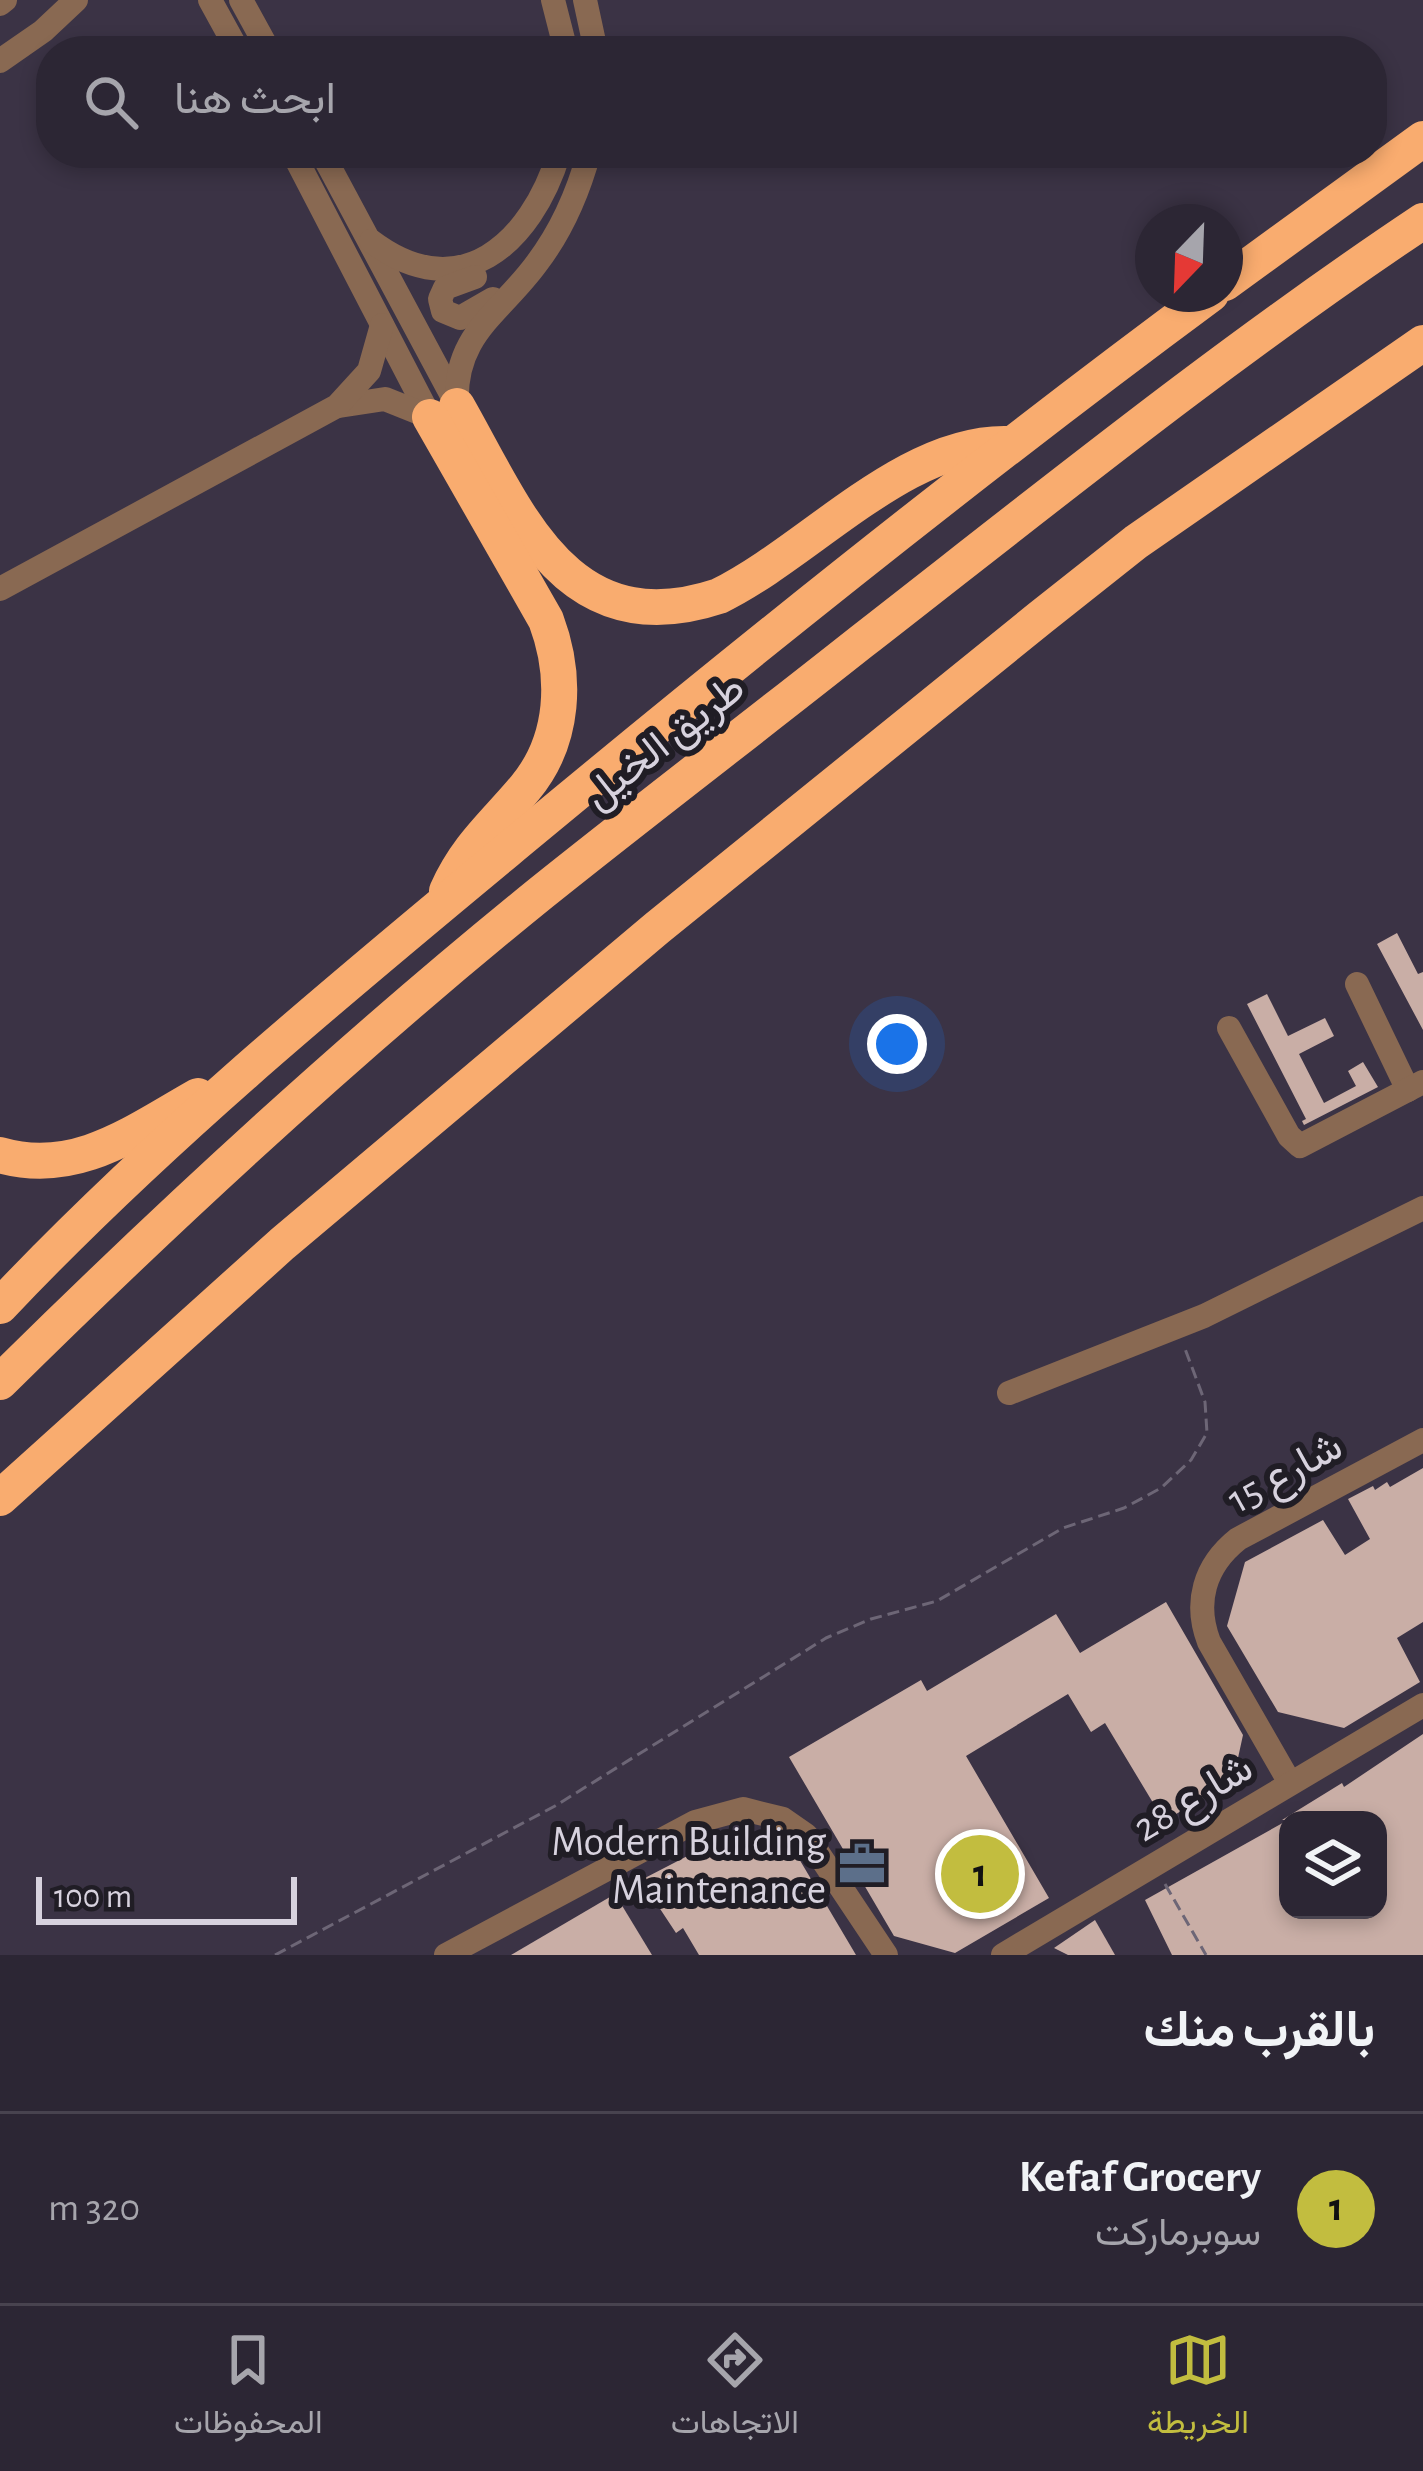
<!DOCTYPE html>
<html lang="ar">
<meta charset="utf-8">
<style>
body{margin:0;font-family:"Alegreya Sans",Vazirmatn,sans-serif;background:#342e3c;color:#f1f3f6;direction:rtl}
.controls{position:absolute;right:36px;bottom:36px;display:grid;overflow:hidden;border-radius:24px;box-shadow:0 6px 18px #0003}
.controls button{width:108px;height:108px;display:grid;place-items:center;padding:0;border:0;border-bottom:3px solid #48434f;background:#2c2634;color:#f1f3f6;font:60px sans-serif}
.compass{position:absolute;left:1135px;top:204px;width:108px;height:108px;border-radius:50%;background:#2c2634;box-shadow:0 6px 18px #0003;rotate:203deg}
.scale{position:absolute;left:36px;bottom:30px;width:261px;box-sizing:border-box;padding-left:12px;border:6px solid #d7d2de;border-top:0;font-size:33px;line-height:42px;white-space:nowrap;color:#d7d2de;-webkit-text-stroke:9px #201d25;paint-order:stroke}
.you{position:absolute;left:897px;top:1044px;width:42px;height:42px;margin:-30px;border:9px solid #fff;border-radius:50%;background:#1a73e8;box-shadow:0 0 0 18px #1a73e833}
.badge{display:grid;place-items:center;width:78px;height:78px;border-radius:50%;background:#c2bd3f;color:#111;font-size:39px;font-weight:700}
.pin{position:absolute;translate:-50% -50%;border:6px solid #fff;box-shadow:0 3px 12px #0006}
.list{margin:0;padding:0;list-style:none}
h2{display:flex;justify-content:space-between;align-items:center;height:156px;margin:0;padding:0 48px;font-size:51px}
h2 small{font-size:39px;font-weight:400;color:#a6a5ac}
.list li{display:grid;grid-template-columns:78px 1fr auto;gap:36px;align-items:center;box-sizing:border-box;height:192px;padding:0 48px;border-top:3px solid #48434f}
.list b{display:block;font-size:45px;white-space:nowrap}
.list p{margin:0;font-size:39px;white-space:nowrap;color:#a6a5ac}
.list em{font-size:39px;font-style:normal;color:#a6a5ac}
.icon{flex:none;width:66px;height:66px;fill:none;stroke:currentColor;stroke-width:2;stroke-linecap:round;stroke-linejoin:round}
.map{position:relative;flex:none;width:1423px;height:1955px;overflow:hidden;direction:ltr}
.search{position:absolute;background:#2c2634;box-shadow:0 6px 18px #0003;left:36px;right:36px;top:36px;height:132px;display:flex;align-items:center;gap:30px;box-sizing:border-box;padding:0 42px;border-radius:48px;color:#a6a5ac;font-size:45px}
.sheet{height:348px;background:#2c2634}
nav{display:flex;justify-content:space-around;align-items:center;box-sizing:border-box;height:168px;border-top:3px solid #48434f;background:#2c2634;font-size:33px;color:#a6a5ac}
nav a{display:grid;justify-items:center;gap:6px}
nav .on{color:#c2bd3f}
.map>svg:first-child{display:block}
.building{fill:#c9aea6}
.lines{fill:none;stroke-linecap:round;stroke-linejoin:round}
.path{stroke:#6d6676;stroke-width:3;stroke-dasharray:12 6;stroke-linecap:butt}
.minor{stroke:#896952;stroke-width:24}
.highway{stroke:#f9ac6f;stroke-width:36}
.labels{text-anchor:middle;stroke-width:12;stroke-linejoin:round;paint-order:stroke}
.street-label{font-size:42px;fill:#d7d2de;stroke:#201d25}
.poi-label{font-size:42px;fill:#d7d2de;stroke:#201d25;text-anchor:end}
</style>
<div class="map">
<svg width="1423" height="1955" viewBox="0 0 1423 1955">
<rect width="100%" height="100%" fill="#3b3345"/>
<!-- building -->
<g class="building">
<polygon points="1397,933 1418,974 1423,972 1423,1030 1377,944"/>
<polygon points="1267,994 1288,1036 1325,1018 1334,1036 1299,1054 1324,1103 1356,1086 1348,1071 1363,1062 1378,1087 1304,1125 1302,1121 1306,1119 1247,1004"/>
<polygon points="1423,1468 1423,1622 1397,1638 1420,1682 1344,1728 1278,1712 1227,1626 1245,1562 1323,1520 1345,1555 1370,1539 1348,1499 1373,1486 1375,1490 1387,1482 1390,1487"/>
<polygon points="1166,1602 1243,1735 1233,1781 1164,1821 1105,1723 1091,1732 1068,1694 966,1756 1049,1898 955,1953 894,1936 789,1757 921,1680 927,1691 1056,1614 1080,1653"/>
<polygon points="1423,1734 1423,1955 1172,1955 1145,1900 1288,1820 1288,1910 1378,1910 1378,1820 1282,1820 1342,1783 1344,1787"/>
<polygon points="728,1835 795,1852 856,1955 699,1955 683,1928 676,1933 641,1880"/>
<polygon points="615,1894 652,1955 511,1955"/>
<polygon points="1095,1920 1115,1955 1068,1955 1054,1948"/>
</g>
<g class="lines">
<!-- path -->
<g class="path">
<polyline points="1165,1884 1206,1955"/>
<polyline points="275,1955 555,1806 826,1638 871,1619 937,1601 1063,1528 1124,1508 1161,1488 1191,1460 1207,1433 1205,1402 1184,1346"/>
</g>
<!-- minor -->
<g class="minor">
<polyline points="210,0 238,51"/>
<polyline points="241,0 269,51"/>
<polyline points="553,0 566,51"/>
<polyline points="585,0 596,51"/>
<polyline points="0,4 5,0"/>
<polyline points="0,61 43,31 76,0"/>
<polyline points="293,153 430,417"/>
<polyline points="322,153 456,403"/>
<path d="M371,241C460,308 531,244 559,153"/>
<polyline points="475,277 445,288 440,299 443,311 460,318 493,299"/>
<polyline points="339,406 385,399 430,417"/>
<path d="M457,406C453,334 500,314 537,263C562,230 578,193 589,153"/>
<polyline points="0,589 337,406 369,371 382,325"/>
<polyline points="1357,984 1408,1090"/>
<polyline points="1229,1028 1289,1136 1300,1146 1423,1082"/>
<polyline points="1009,1393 1204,1316 1423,1208"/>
<path d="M1290,1783L1209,1642C1194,1603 1204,1566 1238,1539L1423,1440"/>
<polyline points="446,1955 695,1822 743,1809 783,1819 806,1835 886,1955"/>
<polyline points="1003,1955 1423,1705"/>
</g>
<!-- highway -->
<g class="highway">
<polyline points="1225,283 1423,139"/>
<path d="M457,406C518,513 566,647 719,596C809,552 905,441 1008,444"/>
<path d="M430,417L546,620C567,676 565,740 525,788C495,824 467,846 447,891"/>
<path d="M0,1155C76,1177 134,1132 198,1096"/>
<path d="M0,1306C162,1135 346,984 527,834C751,648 977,467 1211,294"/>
<path d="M0,1382C173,1211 352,1046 541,893C647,808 755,726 861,642C1046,498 1228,351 1423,221"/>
<polyline points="0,1498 282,1244 657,928 1040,618 1136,542 1423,343"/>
</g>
</g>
<!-- icons -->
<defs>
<symbol id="office-bare" viewBox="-9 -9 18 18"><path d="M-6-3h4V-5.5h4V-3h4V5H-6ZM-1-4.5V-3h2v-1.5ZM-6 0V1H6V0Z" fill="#5c6f8a" stroke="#201d25" stroke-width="2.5" paint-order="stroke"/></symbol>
</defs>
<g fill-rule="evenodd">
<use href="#office-bare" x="829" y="1831" width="66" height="66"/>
</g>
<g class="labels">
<!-- street labels -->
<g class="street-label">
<text transform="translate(663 740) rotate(-38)" y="15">طريق الخيل</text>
<text transform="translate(1284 1471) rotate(-29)" y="15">شارع 15</text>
<text transform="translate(1192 1796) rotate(-31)" y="15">شارع 28</text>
</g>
<!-- poi labels -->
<g class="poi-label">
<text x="826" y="1855">Modern Building<tspan x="826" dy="48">Maintenance</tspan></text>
</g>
</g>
</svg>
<div class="controls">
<button><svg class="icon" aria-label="layers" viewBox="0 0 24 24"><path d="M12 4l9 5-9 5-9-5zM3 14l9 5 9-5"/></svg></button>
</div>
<svg class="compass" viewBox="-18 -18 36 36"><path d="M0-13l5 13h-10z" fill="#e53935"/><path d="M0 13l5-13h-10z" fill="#a6a5ac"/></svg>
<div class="scale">100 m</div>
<div class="you"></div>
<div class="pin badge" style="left:980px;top:1874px">1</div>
<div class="search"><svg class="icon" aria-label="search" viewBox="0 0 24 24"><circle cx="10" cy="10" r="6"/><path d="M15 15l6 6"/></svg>ابحث هنا</div>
</div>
<section class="sheet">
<h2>بالقرب منك<small></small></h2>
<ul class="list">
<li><span class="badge">1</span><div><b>Kefaf Grocery</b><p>سوبرماركت</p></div><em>320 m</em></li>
</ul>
</section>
<nav>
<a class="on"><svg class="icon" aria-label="map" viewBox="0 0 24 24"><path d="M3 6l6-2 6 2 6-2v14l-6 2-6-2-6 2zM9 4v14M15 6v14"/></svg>الخريطة</a>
<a><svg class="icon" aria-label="directions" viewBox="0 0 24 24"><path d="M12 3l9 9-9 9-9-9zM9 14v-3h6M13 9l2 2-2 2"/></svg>الاتجاهات</a>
<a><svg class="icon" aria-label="saved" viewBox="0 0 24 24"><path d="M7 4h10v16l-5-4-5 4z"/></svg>المحفوظات</a>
</nav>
